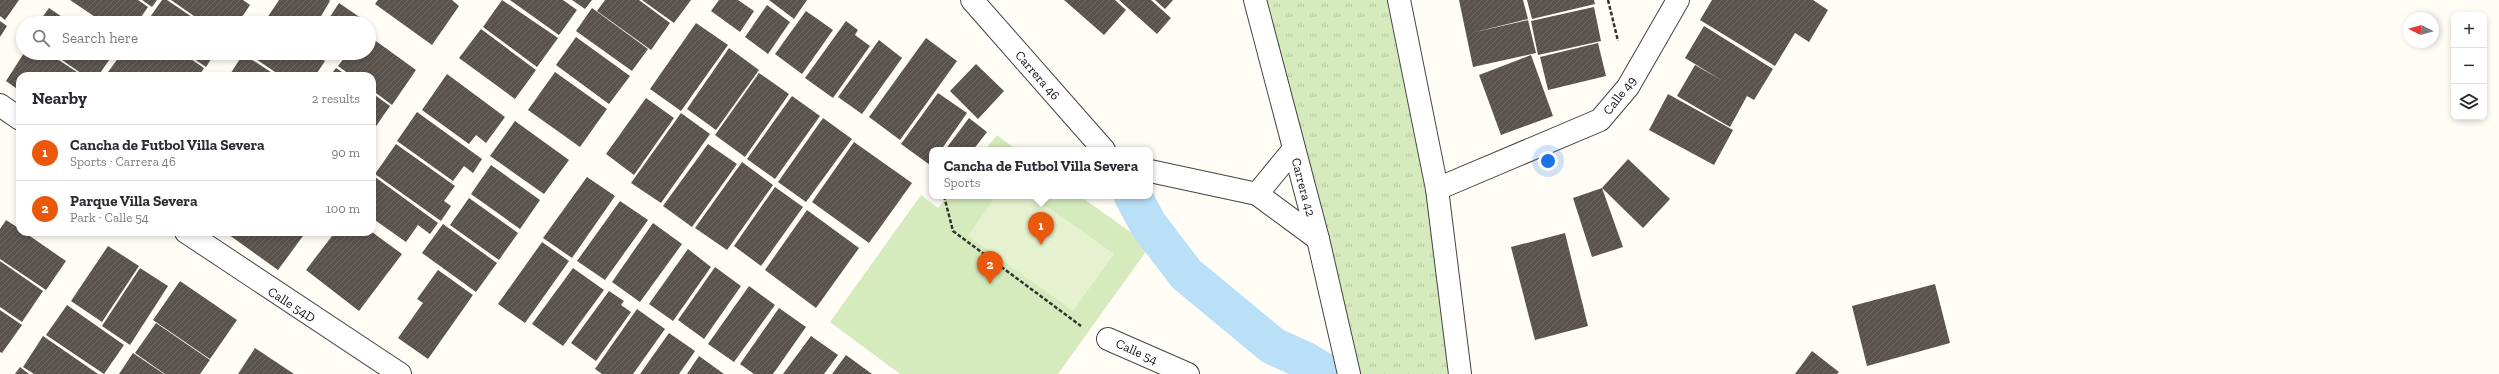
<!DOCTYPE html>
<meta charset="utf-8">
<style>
body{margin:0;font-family:"Zilla Slab",serif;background:#f7f7f7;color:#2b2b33}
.controls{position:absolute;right:12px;top:12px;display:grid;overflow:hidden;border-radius:8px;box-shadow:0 2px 6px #0003}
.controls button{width:36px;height:36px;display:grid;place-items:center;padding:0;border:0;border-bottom:1px solid #e1e1e2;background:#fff;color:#2b2b33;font:20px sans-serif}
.compass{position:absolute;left:2403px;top:12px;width:36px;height:36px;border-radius:50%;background:#fff;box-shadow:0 2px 6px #0003;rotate:275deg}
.you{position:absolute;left:1548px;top:161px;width:14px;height:14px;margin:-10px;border:3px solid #fff;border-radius:50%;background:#1a73e8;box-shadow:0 0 0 6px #1a73e833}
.badge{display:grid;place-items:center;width:26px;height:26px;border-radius:50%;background:#ea580c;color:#fff;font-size:13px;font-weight:700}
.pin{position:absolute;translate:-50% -33px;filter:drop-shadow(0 1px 2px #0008)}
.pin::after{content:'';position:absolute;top:21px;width:14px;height:12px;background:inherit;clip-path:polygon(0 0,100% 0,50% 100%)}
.popup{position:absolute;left:929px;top:147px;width:224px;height:52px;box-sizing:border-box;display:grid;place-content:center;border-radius:8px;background:#fff;filter:drop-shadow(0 1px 3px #0005);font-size:13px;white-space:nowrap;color:#7c7c81}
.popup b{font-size:15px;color:#2b2b33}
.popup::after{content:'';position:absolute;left:50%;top:100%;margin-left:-8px;border:8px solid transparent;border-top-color:#fff}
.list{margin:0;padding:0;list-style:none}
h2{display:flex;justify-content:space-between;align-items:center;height:52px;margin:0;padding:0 16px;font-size:17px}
h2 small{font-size:13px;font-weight:400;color:#7c7c81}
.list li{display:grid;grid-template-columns:26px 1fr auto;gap:12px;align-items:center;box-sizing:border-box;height:56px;padding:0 16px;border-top:1px solid #e1e1e2}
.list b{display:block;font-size:15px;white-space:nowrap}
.list p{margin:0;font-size:13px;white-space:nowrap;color:#7c7c81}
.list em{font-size:13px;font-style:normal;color:#7c7c81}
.icon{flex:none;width:22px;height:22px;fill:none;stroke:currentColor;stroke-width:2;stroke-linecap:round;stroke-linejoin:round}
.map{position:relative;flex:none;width:2499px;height:374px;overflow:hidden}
.search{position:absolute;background:#fff;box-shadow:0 2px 6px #0003;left:16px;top:16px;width:360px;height:44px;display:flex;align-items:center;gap:10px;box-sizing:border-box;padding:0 14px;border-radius:22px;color:#7c7c81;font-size:15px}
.panel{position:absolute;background:#fff;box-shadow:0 2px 6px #0003;left:16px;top:72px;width:360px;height:164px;border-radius:12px}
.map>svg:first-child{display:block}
.grass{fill:url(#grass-tufts)}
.park{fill:#d5ebbd}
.pitch{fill:#e6f2cf}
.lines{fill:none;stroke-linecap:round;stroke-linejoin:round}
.canal{stroke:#b9e0f7;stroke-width:38}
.building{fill:url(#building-hatch)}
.minor-casing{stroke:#444;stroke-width:24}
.tertiary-casing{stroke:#444;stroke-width:24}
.path{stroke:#333;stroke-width:2.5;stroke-dasharray:4 2;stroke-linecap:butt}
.minor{stroke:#fff;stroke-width:22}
.tertiary{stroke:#fff;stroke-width:22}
.labels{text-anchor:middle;stroke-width:4;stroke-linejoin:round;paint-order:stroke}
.street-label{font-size:13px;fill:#111;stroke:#fff}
</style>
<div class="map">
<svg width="2499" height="374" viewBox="0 0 2499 374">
<defs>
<pattern id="grass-tufts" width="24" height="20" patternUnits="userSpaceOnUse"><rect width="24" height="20" fill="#d5ebbd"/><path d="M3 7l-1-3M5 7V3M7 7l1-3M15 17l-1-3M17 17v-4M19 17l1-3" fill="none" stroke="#b6c8a1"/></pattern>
<pattern id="building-hatch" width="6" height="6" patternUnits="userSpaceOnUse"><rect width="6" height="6" fill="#5a524d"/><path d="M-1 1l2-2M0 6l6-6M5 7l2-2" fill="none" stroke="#6d6662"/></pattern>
</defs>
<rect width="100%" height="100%" fill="#fffdf5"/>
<!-- grass -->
<polygon class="grass" points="1256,0 1399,0 1454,374 1359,374"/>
<!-- park -->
<g class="park">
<polygon points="997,135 1017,150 985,150"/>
<polygon points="921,195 938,208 948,196 1080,196 1150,246 1058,374 900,374 830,322"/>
</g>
<!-- pitch -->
<polygon class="pitch" points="996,196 1032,196 1114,254 1073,311 968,236"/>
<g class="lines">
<!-- canal -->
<polyline class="canal" points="1133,196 1148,224 1186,274 1273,346 1306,361 1328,374"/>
</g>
<!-- building -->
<g class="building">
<polygon points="0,0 19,0 5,20 0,16"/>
<polygon points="70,0 138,0 148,7 137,23 104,23"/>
<polygon points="142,0 157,0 152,7"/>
<polygon points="162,0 167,0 201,23 146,23"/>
<polygon points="171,0 243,0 250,5 238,23 204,23"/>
<polygon points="279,0 329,0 330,1 317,23 275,23 267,18"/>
<polygon points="378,0 452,0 459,6 432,45 375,4"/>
<polygon points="502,0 558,38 537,67 483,27"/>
<polygon points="510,0 563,0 577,10 559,35"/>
<polygon points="572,0 592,0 585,9"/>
<polygon points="605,0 639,0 670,23 651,50 597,11"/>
<polygon points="642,0 691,0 674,23"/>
<polygon points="719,0 738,0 754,11 740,32 711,11"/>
<polygon points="769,0 807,0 794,19"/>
<polygon points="1064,0 1115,0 1126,10 1104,35"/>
<polygon points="1119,0 1151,0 1171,18 1157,34"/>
<polygon points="1155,0 1173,0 1165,9"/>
<polygon points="1459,0 1523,0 1528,19 1471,33 1528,20 1536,53 1473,67"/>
<polygon points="1527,0 1594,0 1595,4 1532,19"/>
<polygon points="1712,0 1813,0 1828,10 1809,42 1795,33 1775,66 1700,20"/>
<polygon points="339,3 361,18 358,23 326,23"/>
<polygon points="767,5 790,22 768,54 745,37"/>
<polygon points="1594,7 1601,41 1538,55 1531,21"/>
<polygon points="49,8 71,23 38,23"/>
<polygon points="592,8 648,49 632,71 576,31"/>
<polygon points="806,11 833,30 802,74 775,54"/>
<polygon points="264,19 270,23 262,23"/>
<polygon points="0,21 7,26 0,37"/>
<polygon points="846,21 858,30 855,35 870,46 833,98 805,78"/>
<polygon points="696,23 728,45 681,111 650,89"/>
<polygon points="1704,26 1773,69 1754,100 1747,96 1730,127 1677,96 1695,65 1723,81 1685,58"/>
<polygon points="481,29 536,70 515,99 459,58"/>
<polygon points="369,36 416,70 392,105 372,90 372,76 352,76 338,66 348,53 369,53"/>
<polygon points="576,37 630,76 609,104 556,65"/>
<polygon points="926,38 957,61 900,140 869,117"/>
<polygon points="879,40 902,58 862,114 838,97"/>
<polygon points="1598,43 1606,76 1548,90 1540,57"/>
<polygon points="729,48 759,70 716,130 687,109"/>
<polygon points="24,53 48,53 83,76 20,76 20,91 6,81"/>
<polygon points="52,53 114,53 98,76 85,76"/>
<polygon points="127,53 182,53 204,68 199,76 147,76 138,70 146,76 105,76 119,57 123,59"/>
<polygon points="185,53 215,53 206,67"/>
<polygon points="247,53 314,53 325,61 315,76 281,76"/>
<polygon points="326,53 338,53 335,59"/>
<polygon points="243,54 277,76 229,76"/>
<polygon points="1531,55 1553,116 1501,135 1479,75"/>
<polygon points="976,64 1004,91 978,119 950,91"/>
<polygon points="336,68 348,76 330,76"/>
<polygon points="555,72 607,109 580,147 528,110"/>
<polygon points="759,73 789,94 745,157 715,135"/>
<polygon points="447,74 505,117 486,143 476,135 469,144 422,110"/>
<polygon points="372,93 390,106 372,132"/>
<polygon points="938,93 967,113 941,150 932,150 930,165 901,144"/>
<polygon points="1668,94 1733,130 1714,165 1649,130"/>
<polygon points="792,96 820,116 775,179 747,159"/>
<polygon points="646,98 674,118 634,175 606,154"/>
<polygon points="417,112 482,159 473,173 464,166 453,181 397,141"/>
<polygon points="681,113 710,134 661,203 631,183"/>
<polygon points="823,118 852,139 806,202 778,182"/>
<polygon points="969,118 987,132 973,150 945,150"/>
<polygon points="515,121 569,160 544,194 490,156"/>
<polygon points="854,142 912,183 869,243 812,202"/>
<polygon points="396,144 455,186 444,201 451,206 441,221 375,174"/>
<polygon points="708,144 737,164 692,227 663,206"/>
<polygon points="1628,159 1670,199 1643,228 1602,188"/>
<polygon points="742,162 773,185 727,250 695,228"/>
<polygon points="491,165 540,200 520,229 471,194"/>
<polygon points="375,177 438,223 430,234 418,225 406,242 372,218 372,181"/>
<polygon points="587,177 615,196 572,258 543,238"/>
<polygon points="775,187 803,207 761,266 734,246"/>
<polygon points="1602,188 1623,247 1592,257 1573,198"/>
<polygon points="469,198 518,233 499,260 450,225"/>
<polygon points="620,201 648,220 605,280 577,261"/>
<polygon points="807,210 859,248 816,308 765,270"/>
<polygon points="6,220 20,229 20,232 24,232 66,261 46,290 0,259 0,229"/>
<polygon points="653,223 682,244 640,302 612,282"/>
<polygon points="443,224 497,263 476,292 422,253"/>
<polygon points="225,232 298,232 303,236 278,270"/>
<polygon points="335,232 372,232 402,254 359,311 306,270"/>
<polygon points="1565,233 1588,326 1535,340 1511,247"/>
<polygon points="542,242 569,261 525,323 498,304"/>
<polygon points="108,246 139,266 102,322 71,301"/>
<polygon points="688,249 711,267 673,321 649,304"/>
<polygon points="0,261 43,291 22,322 0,307"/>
<polygon points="715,267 741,286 704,339 678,320"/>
<polygon points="140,268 168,286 130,345 102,326"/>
<polygon points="573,268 604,290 563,346 532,324"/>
<polygon points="438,270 473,295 428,359 398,338 423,303 417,299"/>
<polygon points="180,281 237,320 210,359 153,320"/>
<polygon points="1935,284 1950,343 1867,366 1852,306"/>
<polygon points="749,286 775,305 734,362 708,344"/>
<polygon points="609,291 624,301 621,305 631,312 596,361 571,343"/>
<polygon points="67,305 124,345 104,374 46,335"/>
<polygon points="779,308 806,327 773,374 754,374 740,364"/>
<polygon points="637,309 665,329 633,374 602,374 595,369"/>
<polygon points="0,310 22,325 2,353 0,352"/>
<polygon points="156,323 210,360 200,374 165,374 135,353"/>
<polygon points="669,333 695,351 679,374 640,374"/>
<polygon points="43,336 98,374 34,374 23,367"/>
<polygon points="811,336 838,355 824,374 783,374"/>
<polygon points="255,348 294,374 238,374"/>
<polygon points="1812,351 1839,372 1837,374 1795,374"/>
<polygon points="133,353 164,374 119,374"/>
<polygon points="846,355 872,374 832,374"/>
<polygon points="699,356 724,374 687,374"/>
<polygon points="20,367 29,374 15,374"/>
</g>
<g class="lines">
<defs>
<g id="minor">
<polyline points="972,0 1104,150"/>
<polyline points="0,105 20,119"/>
<polyline points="1150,171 1257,194 1318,239"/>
<polyline points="1437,189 1600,120 1628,87 1678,0"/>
<polyline points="1257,194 1294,149"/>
<polyline points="186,232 400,374"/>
<polyline points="1108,339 1188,374"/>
</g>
<g id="tertiary">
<polyline points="1255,0 1318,239 1349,374"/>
<polyline points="1399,0 1437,189 1460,374"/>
</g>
</defs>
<!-- minor casing -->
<use href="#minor" class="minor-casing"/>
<!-- tertiary casing -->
<use href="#tertiary" class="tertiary-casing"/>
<!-- path -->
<g class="path">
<polyline points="1608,0 1618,41"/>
<polyline points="944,196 953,231 1081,326"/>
</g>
<!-- minor -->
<use href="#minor" class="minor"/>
<!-- tertiary -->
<use href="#tertiary" class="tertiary"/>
</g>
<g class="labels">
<!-- street labels -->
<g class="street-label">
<text transform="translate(1038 75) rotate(49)" y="5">Carrera 46</text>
<text transform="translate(1619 95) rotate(-52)" y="5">Calle 49</text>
<text transform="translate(1304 187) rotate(75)" y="5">Carrera 42</text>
<text transform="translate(292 304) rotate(33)" y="5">Calle 54D</text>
<text transform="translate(1137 351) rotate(24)" y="5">Calle 54</text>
</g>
</g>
</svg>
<div class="controls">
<button>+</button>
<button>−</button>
<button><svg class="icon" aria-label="layers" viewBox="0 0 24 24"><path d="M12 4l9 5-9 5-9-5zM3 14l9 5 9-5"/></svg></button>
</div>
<svg class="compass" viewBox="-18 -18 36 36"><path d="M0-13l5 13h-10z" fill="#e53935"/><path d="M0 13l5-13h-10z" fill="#7c7c81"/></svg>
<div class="you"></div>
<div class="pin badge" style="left:1041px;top:245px">1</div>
<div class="popup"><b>Cancha de Futbol Villa Severa</b>Sports</div>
<div class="pin badge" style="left:990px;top:284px">2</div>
<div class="search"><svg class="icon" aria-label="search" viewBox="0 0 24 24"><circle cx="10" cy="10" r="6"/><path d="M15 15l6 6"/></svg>Search here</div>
<section class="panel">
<h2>Nearby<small>2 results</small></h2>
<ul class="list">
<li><span class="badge">1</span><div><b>Cancha de Futbol Villa Severa</b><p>Sports · Carrera 46</p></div><em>90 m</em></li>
<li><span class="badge">2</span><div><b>Parque Villa Severa</b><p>Park · Calle 54</p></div><em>100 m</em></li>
</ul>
</section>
</div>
